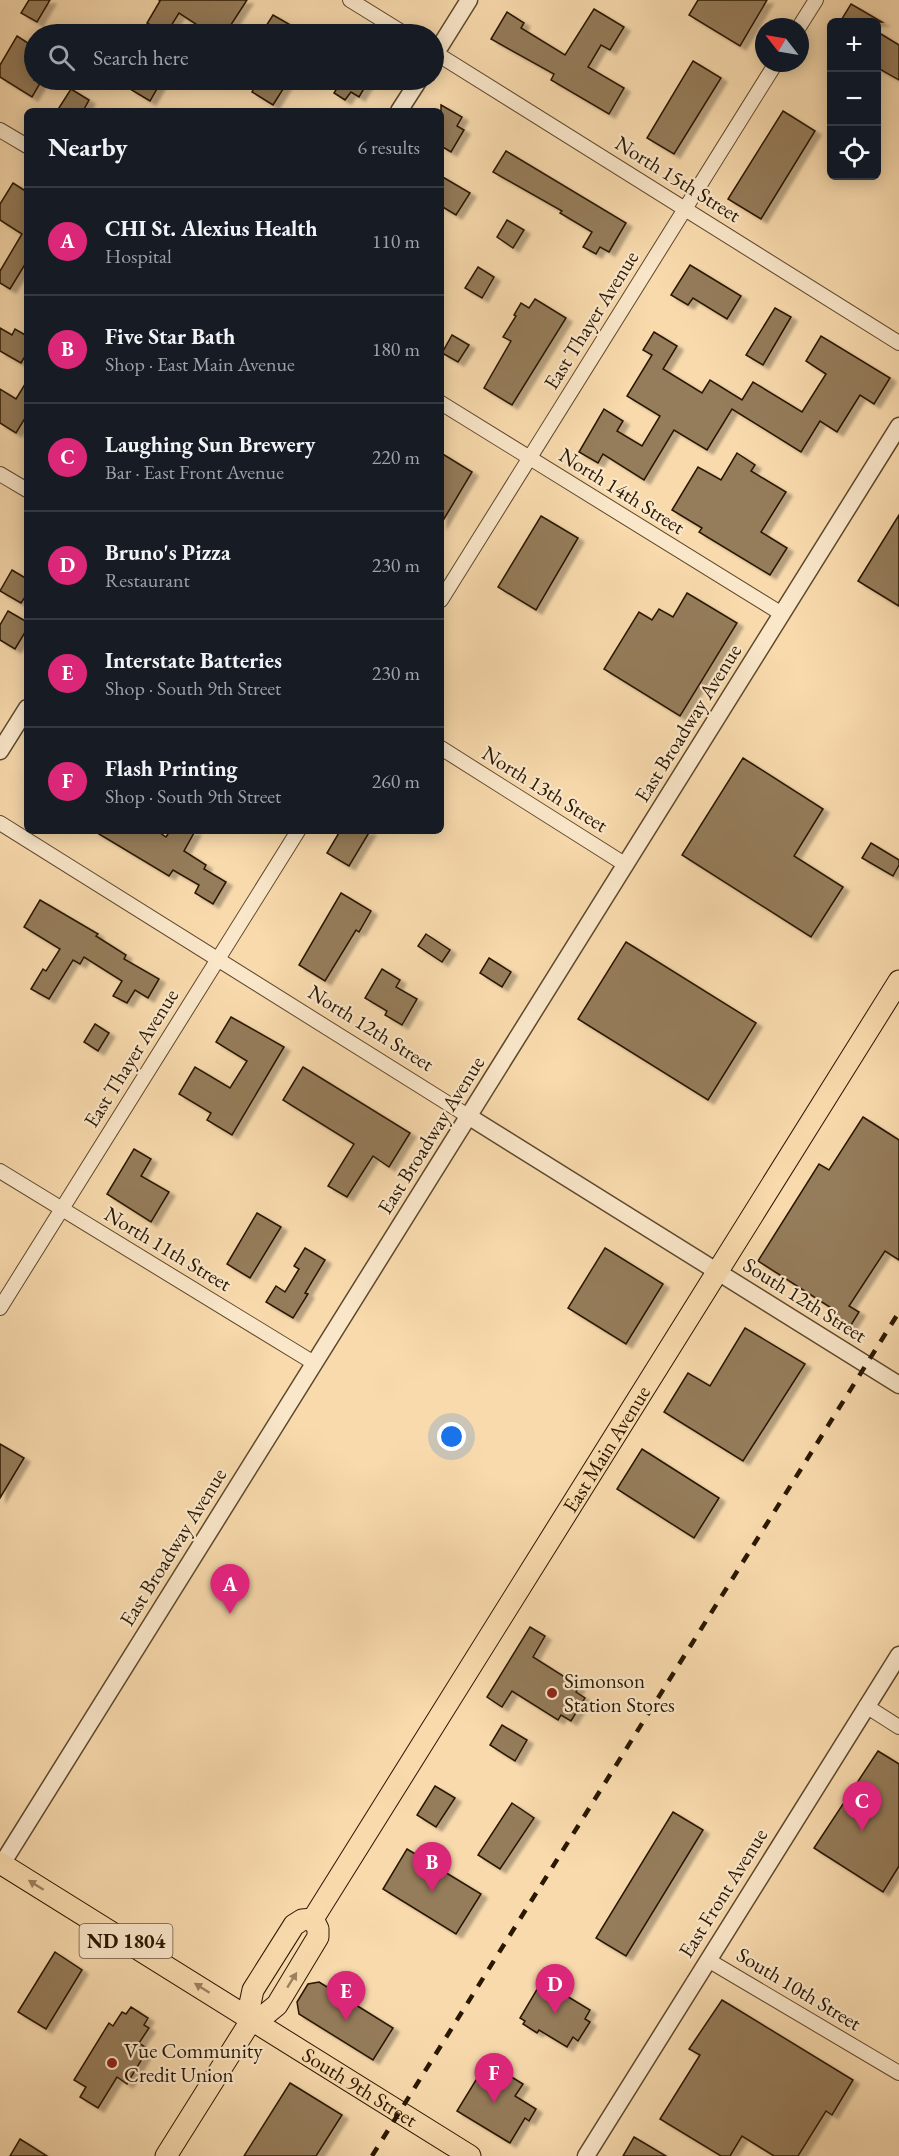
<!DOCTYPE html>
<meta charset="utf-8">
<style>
body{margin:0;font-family:"EB Garamond",serif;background:#20242c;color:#f1f3f6}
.controls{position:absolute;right:18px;top:18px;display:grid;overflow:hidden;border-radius:9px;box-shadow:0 3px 15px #0003}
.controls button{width:54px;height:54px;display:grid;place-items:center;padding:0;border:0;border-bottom:2px solid #363941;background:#171b24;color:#f1f3f6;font:30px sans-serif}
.compass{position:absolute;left:755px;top:18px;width:54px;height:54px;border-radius:50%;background:#171b24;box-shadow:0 3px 15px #0003;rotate:301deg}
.you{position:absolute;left:452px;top:1437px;width:21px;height:21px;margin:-15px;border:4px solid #fff;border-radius:50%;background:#1a73e8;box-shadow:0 0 0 9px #1a73e833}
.badge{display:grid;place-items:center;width:39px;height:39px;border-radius:50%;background:#db2777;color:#fff;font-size:20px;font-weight:700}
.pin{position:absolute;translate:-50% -50px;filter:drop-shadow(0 2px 3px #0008)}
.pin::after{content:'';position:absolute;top:32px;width:21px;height:18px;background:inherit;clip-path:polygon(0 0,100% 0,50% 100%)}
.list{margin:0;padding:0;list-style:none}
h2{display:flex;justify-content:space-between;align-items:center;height:78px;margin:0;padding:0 24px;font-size:26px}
h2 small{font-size:20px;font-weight:400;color:#9ea1a6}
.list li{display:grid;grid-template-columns:39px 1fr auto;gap:18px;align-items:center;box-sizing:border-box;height:108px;padding:0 24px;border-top:2px solid #363941}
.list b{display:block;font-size:22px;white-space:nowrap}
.list p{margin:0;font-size:20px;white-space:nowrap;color:#9ea1a6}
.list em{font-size:20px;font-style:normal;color:#9ea1a6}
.icon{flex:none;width:33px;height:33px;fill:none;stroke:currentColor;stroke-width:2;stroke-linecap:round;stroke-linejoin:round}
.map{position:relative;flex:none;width:899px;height:2156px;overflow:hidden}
.search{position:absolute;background:#171b24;box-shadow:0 3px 15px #0003;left:24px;top:24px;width:420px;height:66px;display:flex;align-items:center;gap:15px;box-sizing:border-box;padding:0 21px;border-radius:33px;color:#9ea1a6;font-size:22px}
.panel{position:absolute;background:#171b24;box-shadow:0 3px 15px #0003;left:24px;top:108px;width:420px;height:726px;border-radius:9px}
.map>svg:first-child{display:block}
.building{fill:#957c5a;stroke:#2a1701;stroke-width:1.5;filter:url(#shadow)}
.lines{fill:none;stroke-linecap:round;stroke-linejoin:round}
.minor-casing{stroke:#5e482c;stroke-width:16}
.tertiary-casing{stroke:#5e482c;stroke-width:19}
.primary-casing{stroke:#2a1701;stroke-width:23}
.minor{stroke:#fae7ca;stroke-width:14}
.tertiary{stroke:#fae7ca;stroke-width:16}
.primary{stroke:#f8daad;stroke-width:21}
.rail{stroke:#2a1701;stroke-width:4.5;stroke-dasharray:10 10;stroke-linecap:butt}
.oneway{fill:#9b8260}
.poi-dot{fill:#8f2418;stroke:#fae7ca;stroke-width:2}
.labels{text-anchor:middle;stroke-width:4.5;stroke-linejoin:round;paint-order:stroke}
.shield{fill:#fae7ca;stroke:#68553d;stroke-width:1.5}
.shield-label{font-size:20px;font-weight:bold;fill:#2a1701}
.street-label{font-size:21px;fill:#2a1701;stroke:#fae7ca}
.poi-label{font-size:21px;fill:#2a1701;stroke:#fae7ca;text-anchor:start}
</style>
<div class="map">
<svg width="899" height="2156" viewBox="0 0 899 2156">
<defs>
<filter id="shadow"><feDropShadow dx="6" dy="4" stdDeviation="1.5" flood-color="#0004"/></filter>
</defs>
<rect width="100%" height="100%" fill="#f8daad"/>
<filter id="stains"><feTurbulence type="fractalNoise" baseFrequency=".00333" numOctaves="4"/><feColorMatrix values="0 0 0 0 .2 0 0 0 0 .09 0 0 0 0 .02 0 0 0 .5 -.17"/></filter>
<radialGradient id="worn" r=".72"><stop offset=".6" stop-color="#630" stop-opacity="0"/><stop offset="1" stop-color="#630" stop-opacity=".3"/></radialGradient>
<!-- building -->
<g class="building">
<polygon points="29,0 50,0 37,22 21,13"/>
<polygon points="159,0 247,0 225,34 211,34 179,13 166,34 147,23 160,1"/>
<polygon points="698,0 767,0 740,46 689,15"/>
<polygon points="851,4 882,22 840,22"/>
<polygon points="594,9 624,27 610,50 601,45 588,67 624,88 609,114 551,80 554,74 491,39 507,12 524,23 521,28 565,55"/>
<polygon points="273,15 306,34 261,34"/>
<polygon points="876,31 899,45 899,80 876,67"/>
<polygon points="17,36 34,47 25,61 34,67 34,80 42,80 32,97 0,77 0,65"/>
<polygon points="693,61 721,78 674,154 647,138"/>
<polygon points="136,80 162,80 150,101 130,89"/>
<polygon points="271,80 275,80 285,86 273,105 252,92 258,81 267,86"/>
<polygon points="330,80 369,80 359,97 351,92 345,100 334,93 339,85"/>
<polygon points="71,89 89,100 83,111 57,111"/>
<polygon points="441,105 462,117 457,126 464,130 451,152 441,146"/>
<polygon points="783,111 815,131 761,219 728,199"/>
<polygon points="506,151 626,223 609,252 600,247 596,254 583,247 592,232 560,213 562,211 493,172"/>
<polygon points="441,176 470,193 456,215 441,206"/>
<polygon points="13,183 27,192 27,261 10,289 0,283 0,271 22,234 0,220 0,204"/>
<polygon points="507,220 524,230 513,248 497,237"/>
<polygon points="690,265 741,296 727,319 693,298 688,305 671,295"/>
<polygon points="478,267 494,277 482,298 465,288"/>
<polygon points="535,299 566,318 512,405 484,388 511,341 503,337 516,316 514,315 521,303 529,308"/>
<polygon points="775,308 791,317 763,365 746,355"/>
<polygon points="0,328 12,335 15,329 27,336 27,353 21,363 0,351"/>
<polygon points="654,332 677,346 663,369 702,393 710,380 742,400 753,382 802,412 826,374 806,361 821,336 890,378 874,404 860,395 837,432 820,421 801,452 732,409 707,450 674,430 644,480 603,454 598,463 579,452 604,409 623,421 617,431 642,446 660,416 627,396 652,355 643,350"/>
<polygon points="452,335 469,345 458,362 442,353"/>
<polygon points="27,381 27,415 16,433 0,423 0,389 16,399"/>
<polygon points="441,453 472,472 441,524"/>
<polygon points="737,453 755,465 751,471 786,492 761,532 787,548 770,575 699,532 702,528 672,510 698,467 721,480"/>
<polygon points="899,515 899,606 858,581"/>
<polygon points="541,516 578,538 536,610 498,587"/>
<polygon points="12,570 27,579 27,594 21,603 0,591"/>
<polygon points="687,593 737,623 680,716 604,669 639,612 652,620 659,609 673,617"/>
<polygon points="8,611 27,622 27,629 15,649 0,640 0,625"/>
<polygon points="743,758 823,809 794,856 843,887 811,937 682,855"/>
<polygon points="94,831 157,831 166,837 170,831 195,831 184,851 206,865 204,869 226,882 213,904 195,893 199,885 173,870 169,876"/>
<polygon points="340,831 370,831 349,866 327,853"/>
<polygon points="871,843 899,860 899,865 893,876 862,858"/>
<polygon points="341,893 371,911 359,932 356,930 325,981 299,965"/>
<polygon points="40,900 98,934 96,936 126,955 124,959 159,979 148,998 135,990 127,1003 113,996 122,981 84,957 80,964 73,960 49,999 31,989 43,969 46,971 60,949 24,927"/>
<polygon points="426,934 450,950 442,962 418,946"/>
<polygon points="626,942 756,1023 708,1100 578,1019"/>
<polygon points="489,958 511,972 502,987 480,973"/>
<polygon points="382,969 400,980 396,987 417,999 402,1025 385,1015 387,1011 365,998"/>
<polygon points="231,1017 284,1047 232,1135 207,1120 211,1113 179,1094 195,1067 230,1088 247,1061 216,1042"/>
<polygon points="95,1024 109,1033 98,1051 84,1042"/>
<polygon points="303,1067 410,1133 389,1167 373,1156 347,1197 328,1186 354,1144 283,1100"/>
<polygon points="863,1117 899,1140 899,1260 885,1251 849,1306 859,1312 848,1330 831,1319 836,1311 758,1261 819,1164 829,1170"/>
<polygon points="134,1149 151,1159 141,1176 169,1192 151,1222 107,1194"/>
<polygon points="257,1213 281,1227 250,1278 227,1264"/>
<polygon points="305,1248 325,1260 305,1293 308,1294 293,1318 266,1302 276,1286 285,1292 299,1269 294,1266"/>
<polygon points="605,1248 663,1284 626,1344 568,1308"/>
<polygon points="745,1328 805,1364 743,1461 664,1412 688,1373 710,1386"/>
<polygon points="0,1444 24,1458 0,1498"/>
<polygon points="642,1449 719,1498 694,1538 617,1489"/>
<polygon points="530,1627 545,1636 533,1657 579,1686 576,1692 585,1698 571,1721 561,1715 558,1720 512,1691 502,1707 487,1697"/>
<polygon points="502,1725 527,1740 515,1761 490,1745"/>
<polygon points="878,1751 899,1764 899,1866 883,1892 814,1848"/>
<polygon points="435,1786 455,1798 436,1827 417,1815"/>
<polygon points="512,1803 534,1818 500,1869 478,1855"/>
<polygon points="673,1812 703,1830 626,1956 596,1938"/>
<polygon points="407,1849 481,1894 456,1934 383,1889"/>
<polygon points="55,1952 82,1970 46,2029 18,2012"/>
<polygon points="542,1981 590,2010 585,2019 590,2022 578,2041 573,2037 567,2047 539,2030 537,2033 523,2024 525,2021 520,2018"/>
<polygon points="319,1982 393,2028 373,2060 299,2014 297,2002 308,1984"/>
<polygon points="722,2000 853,2080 832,2115 826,2111 798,2156 774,2156 742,2136 730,2156 721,2156 660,2119 700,2055 689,2049"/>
<polygon points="131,2007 148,2018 144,2025 149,2028 139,2043 148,2049 127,2084 117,2077 98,2108 80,2097 86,2087 74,2080 109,2023 113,2026 122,2012 126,2014"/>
<polygon points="487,2062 523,2084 515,2096 536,2109 529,2121 525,2118 510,2143 457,2111"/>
<polygon points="290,2083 342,2115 316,2156 244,2156"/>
<polygon points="634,2137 666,2156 623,2156"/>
<polygon points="20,2139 47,2156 10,2156"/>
</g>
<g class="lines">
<defs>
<g id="minor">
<polyline points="350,0 405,34"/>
<polyline points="799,27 816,0"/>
<polyline points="434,52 899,343"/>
<polyline points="0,130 27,146"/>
<polyline points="441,403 782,614"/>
<polyline points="0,474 27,490"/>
<polyline points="441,600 776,63"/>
<polyline points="441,748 626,865"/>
<polyline points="0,823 468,1116"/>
<polyline points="0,1171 314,1363"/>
<polyline points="0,1308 298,831"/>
<polyline points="866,1706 899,1727"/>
<polyline points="708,1960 899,2073"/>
</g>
<g id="tertiary">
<polyline points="434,56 469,0"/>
<polyline points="399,111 419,80"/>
<polyline points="0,751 27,708"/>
<polyline points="468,1116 899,1385"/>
<polyline points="0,1867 899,426"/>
<polyline points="586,2156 899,1655"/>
</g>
<g id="primary">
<path id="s1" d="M0,1863L470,2156"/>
<path id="s2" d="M313,1919L899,981"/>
<polyline points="252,2019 250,2004 253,1990 294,1925 302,1920 313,1919"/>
<polyline points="166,2156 252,2019 266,2014 277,2005 318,1937 318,1929 313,1919"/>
</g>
</defs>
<!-- minor casing -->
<use href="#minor" class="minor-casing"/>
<!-- tertiary casing -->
<use href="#tertiary" class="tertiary-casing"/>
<!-- primary casing -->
<use href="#primary" class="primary-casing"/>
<!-- minor -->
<use href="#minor" class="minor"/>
<!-- tertiary -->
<use href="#tertiary" class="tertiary"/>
<!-- primary -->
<use href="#primary" class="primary"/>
<!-- rail -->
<polyline class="rail" points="372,2156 899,1312"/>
</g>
<!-- one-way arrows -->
<defs><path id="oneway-solid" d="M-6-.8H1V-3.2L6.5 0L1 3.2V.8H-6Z" transform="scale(1.5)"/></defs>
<g class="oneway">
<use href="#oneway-solid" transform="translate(36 1885) rotate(-148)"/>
<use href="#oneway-solid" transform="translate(292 1980) rotate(-58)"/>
<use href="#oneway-solid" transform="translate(202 1988) rotate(-148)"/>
</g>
<!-- markers -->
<g class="poi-dot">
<circle cx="552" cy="1693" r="6"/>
<circle cx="112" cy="2063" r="6"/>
</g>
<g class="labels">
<!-- shield labels -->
<rect class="shield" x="79.5" y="1924" width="93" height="34" rx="4.5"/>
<g class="shield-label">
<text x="126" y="1948">ND 1804</text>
</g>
<!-- street labels -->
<g class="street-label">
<text transform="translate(678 179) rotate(32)" y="7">North 15th Street</text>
<text transform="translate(591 320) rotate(-58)" y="7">East Thayer Avenue</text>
<text transform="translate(622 491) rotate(32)" y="7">North 14th Street</text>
<text transform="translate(688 723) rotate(-58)" y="7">East Broadway Avenue</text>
<text transform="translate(545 789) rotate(32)" y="7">North 13th Street</text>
<text transform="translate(371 1028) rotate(32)" y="7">North 12th Street</text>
<text transform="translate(131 1058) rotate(-58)" y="7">East Thayer Avenue</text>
<text transform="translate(431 1135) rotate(-58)" y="7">East Broadway Avenue</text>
<text transform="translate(168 1249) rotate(31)" y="7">North 11th Street</text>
<text transform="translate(805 1300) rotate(32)" y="7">South 12th Street</text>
<text dy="7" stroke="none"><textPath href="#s2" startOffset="554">East Main Avenue</textPath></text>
<text transform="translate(173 1547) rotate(-58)" y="7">East Broadway Avenue</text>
<text transform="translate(723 1893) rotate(-58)" y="7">East Front Avenue</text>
<text transform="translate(799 1989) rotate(31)" y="7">South 10th Street</text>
<text dy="7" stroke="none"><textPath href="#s1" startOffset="424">South 9th Street</textPath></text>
</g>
<!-- poi labels -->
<g class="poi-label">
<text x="564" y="1688">Simonson<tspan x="564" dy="24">Station Stores</tspan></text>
<text x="124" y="2058">Vue Community<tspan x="124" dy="24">Credit Union</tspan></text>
</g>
</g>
<rect width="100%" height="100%" filter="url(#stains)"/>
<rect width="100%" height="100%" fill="url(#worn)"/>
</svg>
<div class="controls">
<button>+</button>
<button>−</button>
<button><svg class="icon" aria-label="locate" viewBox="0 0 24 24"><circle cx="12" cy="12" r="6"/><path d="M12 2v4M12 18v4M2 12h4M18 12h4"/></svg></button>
</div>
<svg class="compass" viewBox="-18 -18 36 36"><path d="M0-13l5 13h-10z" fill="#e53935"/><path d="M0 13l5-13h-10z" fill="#9ea1a6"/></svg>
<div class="you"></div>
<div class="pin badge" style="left:230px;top:1614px">A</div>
<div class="pin badge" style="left:432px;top:1892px">B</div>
<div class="pin badge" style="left:862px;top:1831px">C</div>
<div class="pin badge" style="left:555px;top:2014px">D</div>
<div class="pin badge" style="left:346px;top:2021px">E</div>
<div class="pin badge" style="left:494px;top:2103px">F</div>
<div class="search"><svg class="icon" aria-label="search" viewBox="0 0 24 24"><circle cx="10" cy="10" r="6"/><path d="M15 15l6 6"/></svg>Search here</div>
<section class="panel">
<h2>Nearby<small>6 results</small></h2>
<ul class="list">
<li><span class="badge">A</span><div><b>CHI St. Alexius Health</b><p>Hospital</p></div><em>110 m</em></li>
<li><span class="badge">B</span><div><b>Five Star Bath</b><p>Shop · East Main Avenue</p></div><em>180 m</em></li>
<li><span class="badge">C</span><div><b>Laughing Sun Brewery</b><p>Bar · East Front Avenue</p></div><em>220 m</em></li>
<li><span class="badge">D</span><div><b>Bruno's Pizza</b><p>Restaurant</p></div><em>230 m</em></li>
<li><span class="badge">E</span><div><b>Interstate Batteries</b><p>Shop · South 9th Street</p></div><em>230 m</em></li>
<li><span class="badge">F</span><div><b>Flash Printing</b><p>Shop · South 9th Street</p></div><em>260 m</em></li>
</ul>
</section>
</div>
